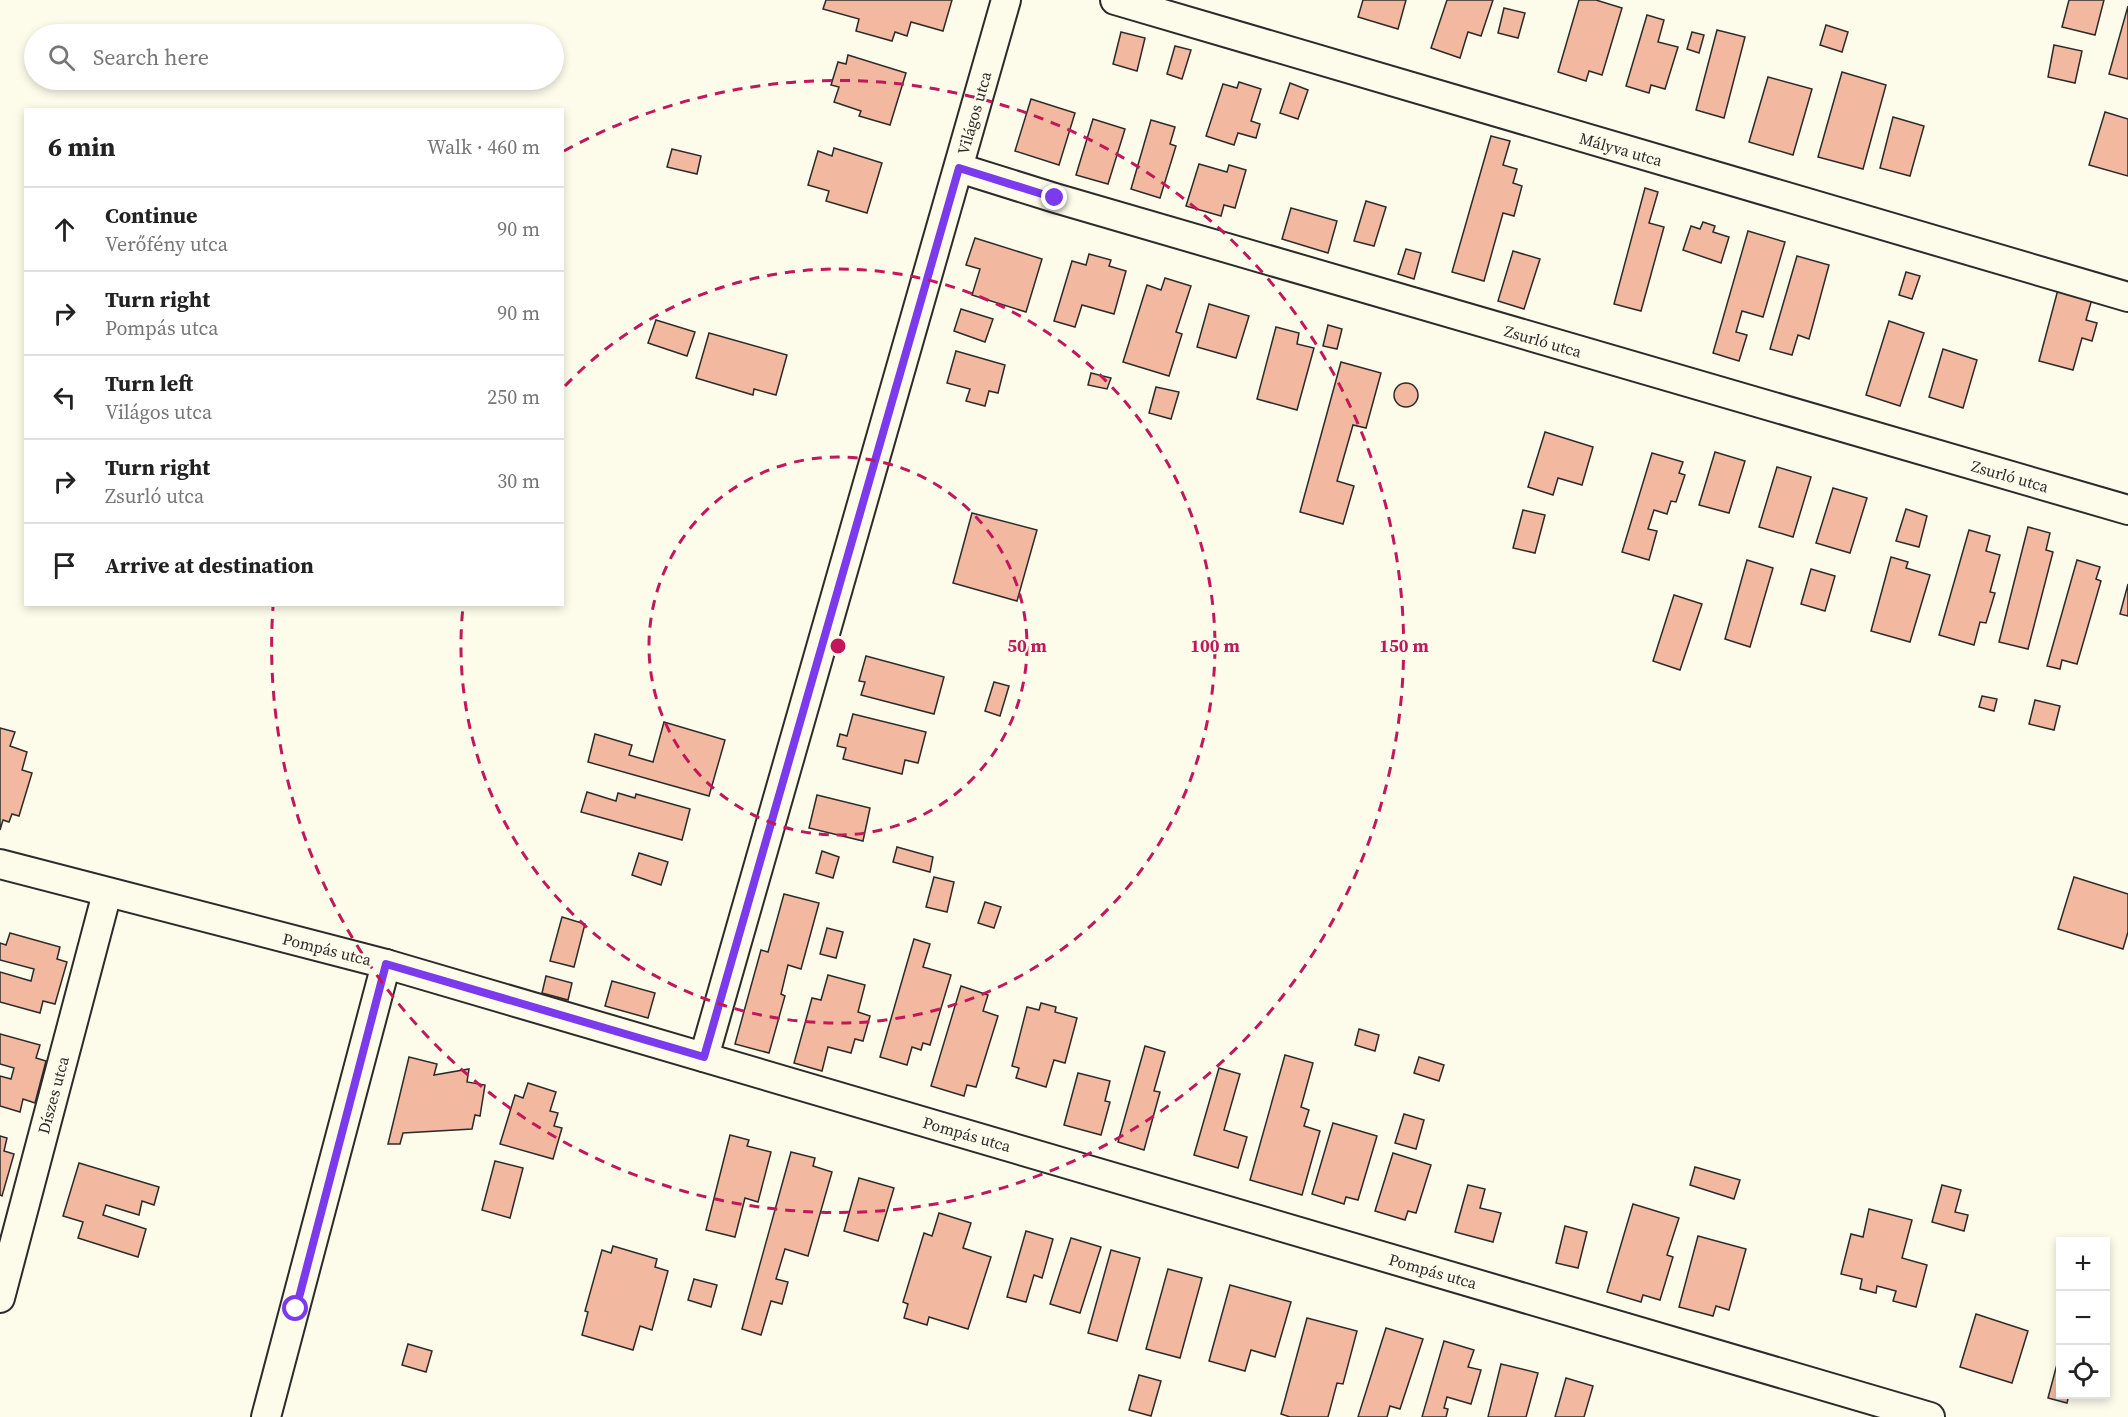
<!DOCTYPE html>
<meta charset="utf-8">
<style>
body{margin:0;font-family:"Source Serif 4",serif;background:#f6f6f6;color:#222}
.controls{position:absolute;right:18px;bottom:18px;display:grid;overflow:hidden;border-radius:0px;box-shadow:0 3px 9px #0003}
.controls button{width:54px;height:54px;display:grid;place-items:center;padding:0;border:0;border-bottom:2px solid #e0e0e0;background:#fff;color:#222;font:30px sans-serif}
.stop{position:absolute;width:18px;height:18px;margin:-14px;border:4px solid #7c3aed;border-radius:50%;background:#fff}
.stop.end{background:#7c3aed;border-color:#fff;box-shadow:0 2px 6px #0008}
.list{margin:0;padding:0;list-style:none}
h2{display:flex;justify-content:space-between;align-items:center;height:78px;margin:0;padding:0 24px;font-size:26px}
h2 small{font-size:20px;font-weight:400;color:#767676}
.list li{display:grid;grid-template-columns:39px 1fr auto;gap:18px;align-items:center;box-sizing:border-box;height:84px;padding:0 24px;border-top:2px solid #e0e0e0}
.list b{display:block;font-size:22px;white-space:nowrap}
.list p{margin:0;font-size:20px;white-space:nowrap;color:#767676}
.list em{font-size:20px;font-style:normal;color:#767676}
.icon{flex:none;width:33px;height:33px;fill:none;stroke:currentColor;stroke-width:2;stroke-linecap:round;stroke-linejoin:round}
.map{position:relative;flex:none;width:2128px;height:1417px;overflow:hidden}
.search{position:absolute;background:#fff;box-shadow:0 3px 9px #0003;left:24px;top:24px;width:540px;height:66px;display:flex;align-items:center;gap:15px;box-sizing:border-box;padding:0 21px;border-radius:33px;color:#767676;font-size:22px}
.panel{position:absolute;background:#fff;box-shadow:0 3px 9px #0003;left:24px;top:108px;width:540px;height:498px;border-radius:0px}
.map>svg:first-child{display:block}
.building{fill:#f2b8a0;stroke:#2b2b2b;stroke-width:1.5}
.lines{fill:none;stroke-linecap:round;stroke-linejoin:round}
.minor-casing{stroke:#2b2b2b;stroke-width:32}
.minor{stroke:#fdfbea;stroke-width:28}
.route{stroke:#7c3aed;stroke-width:8}
.ring{fill:none;stroke:#c2185b;stroke-width:3;stroke-dasharray:10 8}
.labels{text-anchor:middle;stroke-width:4.5;stroke-linejoin:round;paint-order:stroke}
.street-label{font-size:16px;fill:#2b2b2b;stroke:#fdfbea}
.centre{fill:#c2185b;stroke:#fdfbea;stroke-width:3}
.ring-label{font-size:18px;text-anchor:middle;font-weight:bold;fill:#c2185b;stroke:#fdfbea;stroke-width:4.5;stroke-linejoin:round;paint-order:stroke}
</style>
<div class="map">
<svg width="2128" height="1417" viewBox="0 0 2128 1417">
<rect width="100%" height="100%" fill="#fdfbea"/>
<!-- building -->
<g class="building">
<polygon points="826,0 952,0 943,31 911,22 907,36 895,32 892,41 856,31 859,19 823,9"/>
<polygon points="1363,0 1406,0 1398,29 1358,17"/>
<polygon points="1447,0 1493,0 1481,36 1468,32 1460,58 1431,48"/>
<polygon points="1579,0 1596,0 1622,8 1602,75 1589,71 1586,81 1558,72"/>
<polygon points="2069,0 2104,0 2095,35 2062,27"/>
<polygon points="2128,6 2128,79 2109,74"/>
<polygon points="1504,8 1525,13 1518,38 1498,33"/>
<polygon points="1647,15 1664,20 1658,42 1678,47 1665,89 1651,85 1649,93 1626,86"/>
<polygon points="1826,25 1848,32 1842,52 1820,45"/>
<polygon points="1717,30 1745,37 1724,118 1696,110"/>
<polygon points="1121,32 1145,38 1137,71 1113,64"/>
<polygon points="1692,32 1704,35 1699,53 1687,49"/>
<polygon points="2054,45 2082,51 2075,83 2048,77"/>
<polygon points="1175,46 1191,50 1182,79 1167,74"/>
<polygon points="848,55 906,73 890,125 859,116 861,111 834,102 839,87 831,85 838,62 846,64"/>
<polygon points="1842,72 1886,85 1863,169 1818,157"/>
<polygon points="1768,77 1812,89 1793,155 1749,142"/>
<polygon points="1239,82 1261,89 1251,121 1260,124 1256,138 1238,133 1234,145 1206,136 1223,84 1237,88"/>
<polygon points="1290,83 1308,90 1298,119 1280,113"/>
<polygon points="1031,99 1075,113 1059,165 1015,151"/>
<polygon points="2105,112 2128,119 2128,176 2089,165"/>
<polygon points="1893,117 1924,126 1910,176 1880,168"/>
<polygon points="1093,119 1125,129 1108,184 1076,175"/>
<polygon points="1151,120 1175,127 1170,144 1176,146 1160,198 1131,189"/>
<polygon points="1491,136 1510,141 1503,165 1517,169 1513,183 1522,186 1514,216 1503,213 1484,281 1452,272"/>
<polygon points="834,148 882,163 867,213 826,201 829,191 808,185 818,151 832,156"/>
<polygon points="672,149 701,156 697,174 667,167"/>
<polygon points="1199,164 1227,172 1229,165 1246,170 1235,208 1224,205 1221,216 1186,206"/>
<polygon points="1645,188 1658,192 1649,223 1664,227 1641,311 1614,304"/>
<polygon points="1366,201 1386,207 1374,246 1354,241"/>
<polygon points="1291,208 1337,221 1328,253 1282,239"/>
<polygon points="1703,222 1715,226 1713,232 1729,237 1721,263 1683,250 1691,226 1700,229"/>
<polygon points="1748,231 1785,242 1763,317 1742,311 1736,332 1747,335 1739,361 1713,353"/>
<polygon points="975,238 1042,259 1026,312 972,295 980,269 966,265"/>
<polygon points="1406,249 1421,253 1414,279 1398,274"/>
<polygon points="1513,251 1540,259 1524,309 1498,301"/>
<polygon points="1089,254 1111,260 1109,266 1126,271 1114,314 1082,305 1075,327 1054,321 1072,261 1086,265"/>
<polygon points="1797,256 1829,265 1809,339 1798,335 1792,355 1770,349"/>
<polygon points="1906,272 1920,276 1912,299 1899,295"/>
<polygon points="1165,278 1191,286 1176,332 1182,334 1169,376 1123,362 1147,285 1161,290"/>
<polygon points="2060,282 2094,292 2086,320 2097,323 2092,341 2082,338 2073,370 2039,361"/>
<polygon points="1209,304 1249,316 1236,358 1197,347"/>
<polygon points="961,309 993,319 985,342 954,331"/>
<polygon points="656,320 695,332 687,356 648,343"/>
<polygon points="1889,321 1924,333 1900,406 1866,395"/>
<polygon points="1328,325 1342,329 1337,349 1323,346"/>
<polygon points="1276,327 1299,333 1297,344 1314,348 1297,410 1257,399"/>
<polygon points="709,333 787,355 776,395 754,389 753,395 696,378"/>
<polygon points="1943,349 1977,360 1963,408 1929,397"/>
<polygon points="956,351 1005,365 998,393 989,391 985,406 966,401 970,389 947,383"/>
<polygon points="1341,362 1381,373 1366,428 1353,425 1337,481 1354,486 1343,524 1300,512"/>
<polygon points="1091,373 1111,378 1107,389 1088,385"/>
<circle cx="1406" cy="395" r="12"/>
<polygon points="1156,387 1179,392 1171,419 1149,413"/>
<polygon points="1545,432 1593,447 1582,485 1558,478 1553,495 1528,487"/>
<polygon points="1715,452 1745,461 1729,513 1699,505"/>
<polygon points="1652,453 1683,462 1679,473 1685,475 1676,502 1671,501 1667,514 1654,510 1648,529 1657,531 1649,560 1622,552"/>
<polygon points="1777,467 1811,477 1793,537 1759,527"/>
<polygon points="1833,488 1867,498 1850,553 1816,543"/>
<polygon points="1906,509 1927,516 1919,547 1896,541"/>
<polygon points="1523,510 1545,515 1535,553 1513,548"/>
<polygon points="972,513 1037,530 1017,601 953,583"/>
<polygon points="2028,527 2050,533 2046,550 2053,552 2028,649 1999,642"/>
<polygon points="1969,530 1990,536 1986,551 2000,555 1990,592 1995,593 1986,623 1980,622 1974,645 1939,635"/>
<polygon points="1891,557 1908,562 1906,568 1930,575 1910,642 1871,631"/>
<polygon points="1747,560 1773,568 1750,647 1725,639"/>
<polygon points="2077,560 2100,567 2096,579 2101,581 2077,664 2062,660 2060,669 2047,666"/>
<polygon points="1811,569 1835,576 1825,611 1801,604"/>
<polygon points="2128,584 2128,616 2120,614"/>
<polygon points="1674,595 1702,604 1680,670 1653,661"/>
<polygon points="866,656 944,677 934,714 861,695 865,682 859,681"/>
<polygon points="994,682 1009,686 1000,716 985,711"/>
<polygon points="1982,696 1997,699 1994,711 1979,707"/>
<polygon points="2035,700 2060,706 2054,730 2029,724"/>
<polygon points="853,714 926,732 918,763 905,760 902,774 843,759 846,748 837,746 840,734 847,736"/>
<polygon points="664,722 725,740 709,796 588,762 595,734 632,745 629,755 653,762"/>
<polygon points="0,728 15,732 10,746 27,752 22,770 32,773 19,816 12,814 9,822 3,820 0,830"/>
<polygon points="587,792 616,801 618,793 635,798 636,794 690,809 682,840 581,812"/>
<polygon points="817,795 870,808 863,841 809,828"/>
<polygon points="897,847 933,857 930,872 893,862"/>
<polygon points="822,851 839,857 833,878 816,873"/>
<polygon points="639,853 668,862 661,885 632,875"/>
<polygon points="934,877 954,882 947,912 926,907"/>
<polygon points="2074,877 2128,894 2128,932 2123,949 2058,929"/>
<polygon points="784,894 819,903 801,969 788,965 781,994 785,996 769,1053 735,1044 761,950 768,952"/>
<polygon points="985,902 1001,907 994,928 978,923"/>
<polygon points="562,917 585,924 574,967 550,961"/>
<polygon points="827,928 843,932 836,958 820,954"/>
<polygon points="10,933 60,947 57,959 67,962 55,1004 43,1001 40,1013 0,1002 0,972 31,981 34,969 0,960 0,943 6,945"/>
<polygon points="914,939 930,944 923,967 951,975 930,1045 923,1043 921,1050 912,1047 907,1065 880,1057"/>
<polygon points="828,975 865,985 858,1012 870,1016 863,1041 855,1039 851,1053 828,1047 822,1071 794,1063 812,998 821,1000"/>
<polygon points="546,976 572,983 568,1000 542,993"/>
<polygon points="612,981 655,993 648,1018 605,1006"/>
<polygon points="961,986 988,995 983,1011 998,1016 976,1087 967,1085 964,1096 931,1086"/>
<polygon points="1041,1003 1056,1007 1055,1012 1077,1018 1065,1063 1054,1060 1046,1087 1016,1078 1019,1068 1012,1066 1027,1007 1039,1010"/>
<polygon points="1359,1029 1379,1035 1375,1051 1355,1045"/>
<polygon points="0,1034 40,1045 36,1058 46,1061 35,1103 23,1099 20,1112 0,1106 0,1076 11,1079 14,1068 0,1064"/>
<polygon points="1145,1046 1165,1052 1154,1091 1160,1092 1144,1150 1118,1142"/>
<polygon points="1285,1055 1313,1063 1301,1107 1309,1110 1304,1126 1320,1131 1302,1195 1250,1180"/>
<polygon points="409,1057 437,1064 434,1075 469,1069 467,1082 485,1085 480,1116 475,1115 472,1129 403,1133 400,1144 388,1144"/>
<polygon points="1419,1057 1444,1065 1439,1081 1414,1073"/>
<polygon points="1219,1068 1240,1074 1224,1130 1247,1137 1238,1168 1194,1155"/>
<polygon points="1078,1073 1110,1081 1105,1101 1110,1102 1101,1135 1064,1125"/>
<polygon points="528,1083 556,1092 550,1111 558,1113 554,1126 562,1128 553,1159 500,1144 515,1095 523,1098"/>
<polygon points="1404,1114 1424,1120 1416,1149 1395,1143"/>
<polygon points="1333,1123 1377,1136 1358,1200 1346,1197 1344,1204 1312,1194"/>
<polygon points="730,1135 749,1140 747,1146 771,1152 758,1202 745,1198 735,1237 706,1230"/>
<polygon points="0,1136 7,1138 4,1151 14,1154 2,1196 0,1195"/>
<polygon points="791,1152 815,1158 813,1166 832,1172 808,1256 785,1249 776,1279 788,1282 782,1304 771,1301 761,1335 742,1329"/>
<polygon points="1393,1153 1431,1165 1416,1213 1408,1211 1405,1220 1375,1211"/>
<polygon points="495,1161 523,1168 510,1218 482,1210"/>
<polygon points="79,1163 159,1187 154,1205 142,1201 139,1215 106,1205 103,1215 146,1229 138,1257 78,1238 83,1222 63,1216"/>
<polygon points="1695,1167 1740,1180 1734,1199 1690,1185"/>
<polygon points="859,1178 894,1188 878,1241 844,1231"/>
<polygon points="1468,1185 1485,1189 1480,1208 1501,1213 1493,1242 1455,1232"/>
<polygon points="1942,1185 1961,1190 1955,1212 1968,1215 1964,1231 1932,1222"/>
<polygon points="1633,1204 1679,1218 1667,1255 1673,1257 1660,1300 1643,1295 1641,1302 1607,1292"/>
<polygon points="1869,1209 1912,1220 1902,1258 1927,1265 1916,1307 1893,1301 1896,1291 1877,1286 1876,1293 1860,1289 1862,1279 1841,1274 1851,1234 1863,1237"/>
<polygon points="939,1213 971,1223 963,1248 991,1257 968,1329 929,1317 927,1325 904,1318 908,1304 903,1302 924,1233 932,1236"/>
<polygon points="1565,1226 1587,1232 1578,1268 1556,1263"/>
<polygon points="1026,1231 1053,1239 1042,1278 1034,1275 1026,1302 1007,1297"/>
<polygon points="1698,1236 1746,1249 1729,1310 1716,1306 1713,1316 1679,1307"/>
<polygon points="1071,1238 1101,1247 1080,1313 1050,1304"/>
<polygon points="613,1246 657,1259 655,1267 668,1271 652,1330 640,1326 633,1350 582,1335 588,1312 585,1311 602,1250 611,1253"/>
<polygon points="1111,1250 1140,1258 1117,1341 1088,1333"/>
<polygon points="1168,1269 1202,1278 1180,1358 1146,1349"/>
<polygon points="694,1279 717,1285 711,1307 688,1300"/>
<polygon points="1230,1285 1291,1302 1275,1357 1251,1350 1245,1371 1209,1361"/>
<polygon points="1976,1314 2028,1331 2012,1383 1960,1367"/>
<polygon points="1307,1318 1357,1331 1343,1384 1337,1383 1328,1417 1290,1417 1281,1414"/>
<polygon points="1386,1328 1423,1339 1400,1409 1390,1406 1387,1417 1358,1417"/>
<polygon points="1444,1341 1474,1350 1468,1367 1481,1370 1471,1404 1447,1397 1444,1408 1448,1409 1446,1417 1422,1417"/>
<polygon points="408,1344 432,1351 426,1372 402,1365"/>
<polygon points="2060,1353 2060,1394 2069,1394 2067,1403 2048,1398"/>
<polygon points="1501,1364 1538,1373 1526,1417 1488,1417"/>
<polygon points="1139,1375 1161,1381 1151,1416 1129,1410"/>
<polygon points="1566,1378 1593,1386 1584,1417 1555,1417"/>
</g>
<g class="lines">
<defs>
<g id="minor">
<polyline points="1115,0 2128,297"/>
<polyline points="959,168 1055,198 2128,510"/>
<polyline points="0,864 386,964 1930,1417"/>
<polyline points="704,1057 1006,0"/>
<polyline points="0,1298 107,893"/>
<polyline points="266,1417 386,964"/>
</g>
</defs>
<!-- minor casing -->
<use href="#minor" class="minor-casing"/>
<!-- minor -->
<use href="#minor" class="minor"/>
</g>
<g class="lines">
<!-- route -->
<polyline class="route" points="296,1309 386,964 704,1057 959,168 1055,198"/>
</g>
<!-- distance rings -->
<g class="ring">
<circle cx="838" cy="646" r="189"/>
<path d="M565 386A377 377 0 1 1 463 607"/>
<path d="M564 151A566 566 0 1 1 273 607"/>
</g>
<g class="labels">
<!-- street labels -->
<g class="street-label">
<text transform="translate(974 113) rotate(-74)" y="6">Világos utca</text>
<text transform="translate(1621 149) rotate(16)" y="6">Mályva utca</text>
<text transform="translate(1543 341) rotate(16)" y="6">Zsurló utca</text>
<text transform="translate(2010 476) rotate(16)" y="6">Zsurló utca</text>
<text transform="translate(327 949) rotate(14)" y="6">Pompás utca</text>
<text transform="translate(53 1095) rotate(-75)" y="6">Díszes utca</text>
<text transform="translate(967 1134) rotate(16)" y="6">Pompás utca</text>
<text transform="translate(1433 1271) rotate(16)" y="6">Pompás utca</text>
</g>
</g>
<circle cx="838" cy="646" r="9" class="centre"/>
<g class="ring-label">
<text x="1027" y="652">50 m</text>
<text x="1215" y="652">100 m</text>
<text x="1404" y="652">150 m</text>
</g>
</svg>
<div class="controls">
<button>+</button>
<button>−</button>
<button><svg class="icon" aria-label="locate" viewBox="0 0 24 24"><circle cx="12" cy="12" r="6"/><path d="M12 2v4M12 18v4M2 12h4M18 12h4"/></svg></button>
</div>
<div class="stop" style="left:296px;top:1309px"></div>
<div class="stop end" style="left:1055px;top:198px"></div>
<div class="search"><svg class="icon" aria-label="search" viewBox="0 0 24 24"><circle cx="10" cy="10" r="6"/><path d="M15 15l6 6"/></svg>Search here</div>
<section class="panel">
<h2>6 min<small>Walk · 460 m</small></h2>
<ul class="list">
<li><svg class="icon" aria-label="ahead" viewBox="0 0 24 24"><path d="M12 20V5M6 11l6-6 6 6"/></svg><div><b>Continue</b><p>Verőfény utca</p></div><em>90 m</em></li>
<li><svg class="icon" aria-label="right" viewBox="0 0 24 24"><path d="M7 20v-9h11M14 6l5 5-5 5"/></svg><div><b>Turn right</b><p>Pompás utca</p></div><em>90 m</em></li>
<li><svg class="icon" aria-label="left" viewBox="0 0 24 24"><path d="M17 20v-9H6M10 6l-5 5 5 5"/></svg><div><b>Turn left</b><p>Világos utca</p></div><em>250 m</em></li>
<li><svg class="icon" aria-label="right" viewBox="0 0 24 24"><path d="M7 20v-9h11M14 6l5 5-5 5"/></svg><div><b>Turn right</b><p>Zsurló utca</p></div><em>30 m</em></li>
<li><svg class="icon" aria-label="arrive" viewBox="0 0 24 24"><path d="M6 21V4h12l-3 4 3 4H6"/></svg><div><b>Arrive at destination</b></div></li>
</ul>
</section>
</div>
